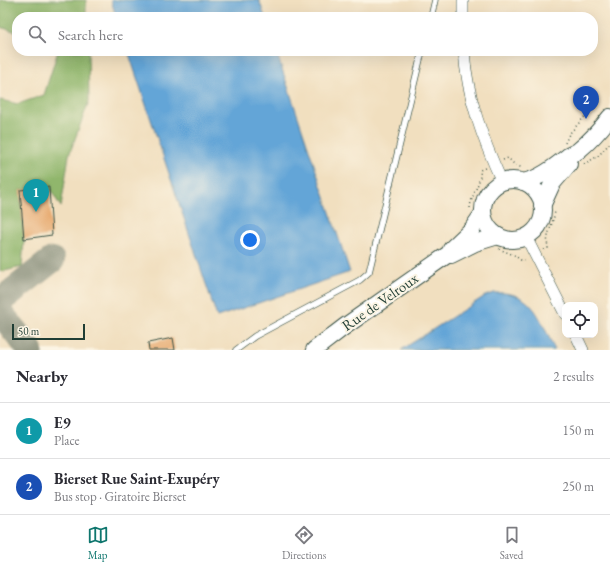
<!DOCTYPE html>
<meta charset="utf-8">
<style>
body{margin:0;font-family:"EB Garamond",serif;background:#f7f7f7;color:#2b2b33}
.controls{position:absolute;right:12px;bottom:12px;display:grid;overflow:hidden;border-radius:8px;box-shadow:0 4px 16px #0002}
.controls button{width:36px;height:36px;display:grid;place-items:center;padding:0;border:0;border-bottom:1px solid #e1e1e2;background:#fff;color:#2b2b33;font:20px sans-serif}
.scale{position:absolute;left:12px;bottom:10px;width:73px;box-sizing:border-box;padding-left:4px;border:2px solid #1f3d34;border-top:0;font-size:11px;line-height:14px;white-space:nowrap;color:#1f3d34;-webkit-text-stroke:3px #fcf5e5;paint-order:stroke}
.you{position:absolute;left:250px;top:240px;width:14px;height:14px;margin:-10px;border:3px solid #fff;border-radius:50%;background:#1a73e8;box-shadow:0 0 0 6px #1a73e833}
.badge{display:grid;place-items:center;width:26px;height:26px;border-radius:50%;background:#0f766e;color:#fff;font-size:13px;font-weight:700}
.pin{position:absolute;translate:-50% -33px;filter:drop-shadow(0 1px 2px #0008)}
.pin::after{content:'';position:absolute;top:21px;width:14px;height:12px;background:inherit;clip-path:polygon(0 0,100% 0,50% 100%)}
.list{margin:0;padding:0;list-style:none}
h2{display:flex;justify-content:space-between;align-items:center;height:52px;margin:0;padding:0 16px;font-size:17px}
h2 small{font-size:13px;font-weight:400;color:#7c7c81}
.list li{display:grid;grid-template-columns:26px 1fr auto;gap:12px;align-items:center;box-sizing:border-box;height:56px;padding:0 16px;border-top:1px solid #e1e1e2}
.list b{display:block;font-size:15px;white-space:nowrap}
.list p{margin:0;font-size:13px;white-space:nowrap;color:#7c7c81}
.list em{font-size:13px;font-style:normal;color:#7c7c81}
.icon{flex:none;width:22px;height:22px;fill:none;stroke:currentColor;stroke-width:2;stroke-linecap:round;stroke-linejoin:round}
.map{position:relative;flex:none;width:610px;height:350px;overflow:hidden}
.search{position:absolute;background:#fff;box-shadow:0 4px 16px #0002;left:12px;right:12px;top:12px;height:44px;display:flex;align-items:center;gap:10px;box-sizing:border-box;padding:0 14px;border-radius:16px;color:#7c7c81;font-size:15px}
.sheet{height:164px;background:#fff}
nav{display:flex;justify-content:space-around;align-items:center;box-sizing:border-box;height:56px;border-top:1px solid #e1e1e2;background:#fff;font-size:11px;color:#7c7c81}
nav a{display:grid;justify-items:center;gap:2px}
nav .on{color:#0f766e}
.map>svg:first-child{display:block}
.forest{fill:#90b66c;stroke:#587a50}
.water{fill:#63a5d7;stroke:#417186}
.lines{fill:none;stroke-linecap:round;stroke-linejoin:round}
.taxiway{stroke:#888e7a;stroke-width:26}
.building{fill:#e8ae76}
.lane-casing{stroke:#3e5549;stroke-width:7}
.street-casing{stroke:#3e5549;stroke-width:12}
.secondary-casing{stroke:#3e5549;stroke-width:18}
.path{stroke:#3e5549;stroke-width:1.5;stroke-dasharray:1 3;stroke-linecap:butt}
.lane{stroke:#fff;stroke-width:5.5}
.street{stroke:#fff;stroke-width:11}
.secondary{stroke:#fff;stroke-width:16}
.labels{text-anchor:middle;stroke-width:4;stroke-linejoin:round;paint-order:stroke}
.street-label{font-size:15px;fill:#1f3d34;stroke:#fcf5e5}
</style>
<div class="map">
<svg width="610" height="350" viewBox="0 0 610 350">
<rect width="100%" height="100%" fill="#fcf5e5"/>
<filter id="ink" filterUnits="userSpaceOnUse"><feTurbulence type="fractalNoise" baseFrequency=".025" numOctaves="2"/><feDisplacementMap in="SourceGraphic" scale="8" xChannelSelector="R" yChannelSelector="G"/><feConvolveMatrix kernelMatrix="1 2 1 2 8 2 1 2 1" color-interpolation-filters="sRGB"/></filter>
<filter id="wash" filterUnits="userSpaceOnUse"><feTurbulence type="fractalNoise" baseFrequency=".012" numOctaves="4" result="noise"/><feDisplacementMap in="SourceGraphic" scale="16" xChannelSelector="R" yChannelSelector="G"/><feGaussianBlur stdDeviation="0.9" result="paint"/><feColorMatrix in="noise" values="0 0 0 0 0 0 0 0 0 0 0 0 0 0 0 0 0 1.4 0 .05"/><feComposite in="paint" operator="in"/></filter>
<g filter="url(#wash)">
<rect width="100%" height="100%" fill="#f1dfbf"/>
<!-- forest -->
<g class="forest">
<polygon points="0,0 86,0 86,17 17,17 17,32 0,27"/>
<polygon points="58,51 88,51 89,101 69,155 61,207 49,187 20,190 24,239 22,267 0,272 0,100 18,104 44,95"/>
</g>
<!-- water -->
<g class="water">
<polygon points="111,0 259,0 265,17 116,17"/>
<polygon points="128,51 276,51 350,272 217,317"/>
<path d="M494,293C534,290 540,320 555,350H401L485,296Z"/>
</g>
<g class="lines">
<!-- taxiway -->
<g class="taxiway">
<polyline points="0,301 52,260"/>
<polyline points="0,312 30,350"/>
</g>
</g>
<g id="blocks">
<!-- building -->
<g class="building">
<polygon points="49,187 52,235 24,239 20,190"/>
<polygon points="173,338 175,350 149,350 148,343"/>
</g>
</g>
</g>
<g filter="url(#ink)">
<use href="#blocks" fill-opacity="0" stroke="#3e5549" stroke-width="1"/>
<g class="lines">
<defs>
<g id="lane">
<polyline points="431,17 435,0"/>
<polyline points="236,350 255,336 360,280 369,272 422,51"/>
</g>
<g id="street">
<polyline points="463,17 463,0"/>
<path d="M464,51C467,97 483,140 502,182"/>
<polyline points="526,237 565,314"/>
<polyline points="576,335 583,350"/>
</g>
<g id="secondary">
<circle cx="513" cy="210" r="30"/>
<path d="M523,182C541,178 554,167 568,156C571,154 575,153 578,151C590,141 601,129 610,117"/>
<polyline points="542,206 552,184 569,164"/>
<polyline points="451,249 472,229 483,213"/>
<polyline points="314,350 344,327 447,255 451,255 475,243 498,236"/>
</g>
</defs>
<!-- lane casing -->
<use href="#lane" class="lane-casing"/>
<!-- street casing -->
<use href="#street" class="street-casing"/>
<!-- secondary casing -->
<use href="#secondary" class="secondary-casing"/>
<!-- path -->
<g class="path">
<polyline points="565,143 569,134 599,101"/>
<polyline points="503,160 508,158 514,164 522,168"/>
<polyline points="584,164 598,156 610,143"/>
<path d="M470,208C471,194 482,183 480,170L485,168"/>
<polyline points="499,249 514,255 522,261 527,259"/>
<path d="M544,250L548,248C545,234 554,224 555,210"/>
</g>
<!-- lane -->
<use href="#lane" class="lane"/>
<!-- street -->
<use href="#street" class="street"/>
<!-- secondary -->
<use href="#secondary" class="secondary"/>
</g>
</g>
<g class="labels">
<!-- street labels -->
<g class="street-label">
<text transform="translate(380 302) rotate(-35)" y="5">Rue de Velroux</text>
</g>
</g>
</svg>
<div class="controls">
<button><svg class="icon" aria-label="locate" viewBox="0 0 24 24"><circle cx="12" cy="12" r="6"/><path d="M12 2v4M12 18v4M2 12h4M18 12h4"/></svg></button>
</div>
<div class="scale">50 m</div>
<div class="you"></div>
<div class="pin badge" style="left:36px;top:212px;background:#0f9aa8">1</div>
<div class="pin badge" style="left:586px;top:119px;background:#1a4fb4">2</div>
<div class="search"><svg class="icon" aria-label="search" viewBox="0 0 24 24"><circle cx="10" cy="10" r="6"/><path d="M15 15l6 6"/></svg>Search here</div>
</div>
<section class="sheet">
<h2>Nearby<small>2 results</small></h2>
<ul class="list">
<li><span class="badge" style="background:#0f9aa8">1</span><div><b>E9</b><p>Place</p></div><em>150 m</em></li>
<li><span class="badge" style="background:#1a4fb4">2</span><div><b>Bierset Rue Saint-Exupéry</b><p>Bus stop · Giratoire Bierset</p></div><em>250 m</em></li>
</ul>
</section>
<nav>
<a class="on"><svg class="icon" aria-label="map" viewBox="0 0 24 24"><path d="M3 6l6-2 6 2 6-2v14l-6 2-6-2-6 2zM9 4v14M15 6v14"/></svg>Map</a>
<a><svg class="icon" aria-label="directions" viewBox="0 0 24 24"><path d="M12 3l9 9-9 9-9-9zM9 14v-3h6M13 9l2 2-2 2"/></svg>Directions</a>
<a><svg class="icon" aria-label="saved" viewBox="0 0 24 24"><path d="M7 4h10v16l-5-4-5 4z"/></svg>Saved</a>
</nav>
